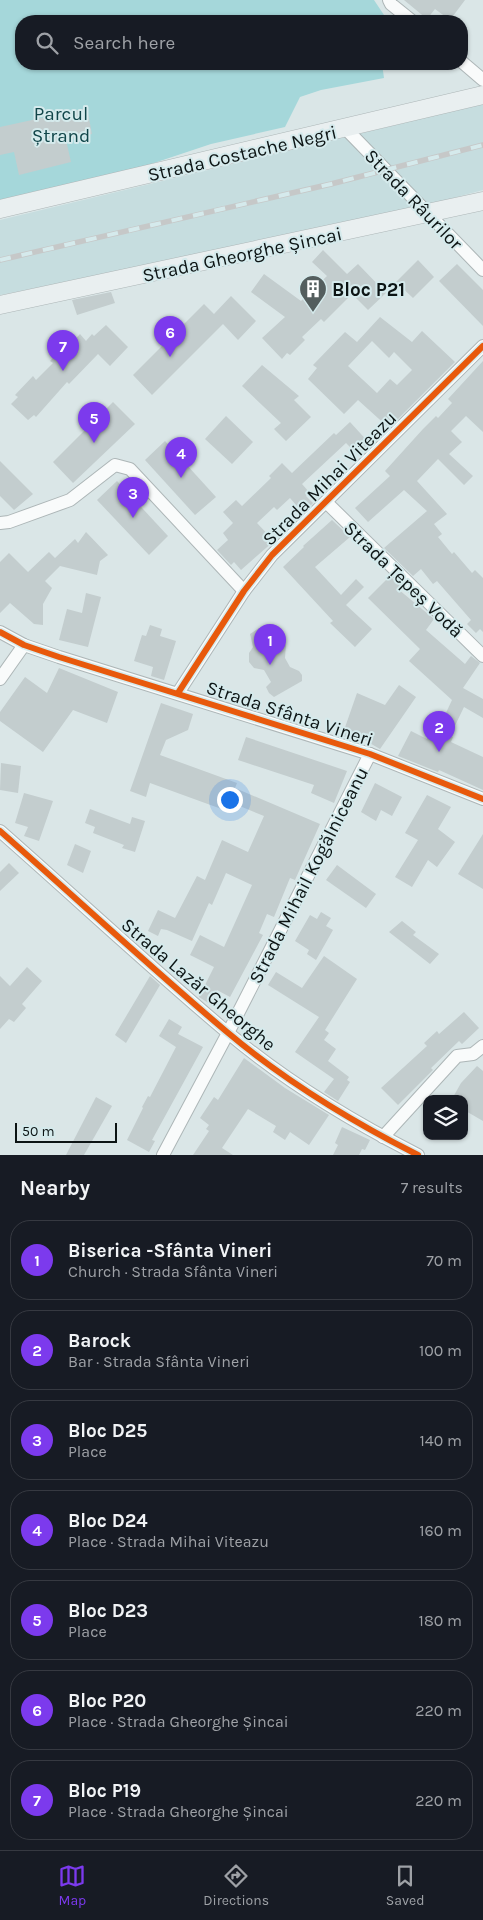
<!DOCTYPE html>
<meta charset="utf-8">
<style>
body{margin:0;font-family:Karla,sans-serif;background:#242831;color:#f1f3f6}
.controls{position:absolute;right:15px;bottom:15px;display:grid;overflow:hidden;border-radius:10px;box-shadow:0 1px 4px #0004}
.controls button{width:45px;height:45px;display:grid;place-items:center;padding:0;border:0;border-bottom:1px solid #363941;background:#171b24;color:#f1f3f6;font:25px sans-serif}
.scale{position:absolute;left:15px;bottom:12px;width:102px;box-sizing:border-box;padding-left:5px;border:2px solid #0c1414;border-top:0;font-size:14px;line-height:18px;white-space:nowrap;color:#0c1414;-webkit-text-stroke:4px #d5eaec;paint-order:stroke}
.you{position:absolute;left:229px;top:799px;width:18px;height:18px;margin:-12px;border:4px solid #fff;border-radius:50%;background:#1a73e8;box-shadow:0 0 0 8px #1a73e833}
.badge{display:grid;place-items:center;width:32px;height:32px;border-radius:50%;background:#7c3aed;color:#fff;font-size:16px;font-weight:700}
.pin{position:absolute;translate:-50% -41px;filter:drop-shadow(0 1px 2px #0008)}
.pin::after{content:'';position:absolute;top:26px;width:18px;height:15px;background:inherit;clip-path:polygon(0 0,100% 0,50% 100%)}
.list{margin:0;padding:0;list-style:none}
h2{display:flex;justify-content:space-between;align-items:center;height:65px;margin:0;padding:0 20px;font-size:21px}
h2 small{font-size:16px;font-weight:400;color:#9ea1a6}
.list li{display:grid;grid-template-columns:32px 1fr auto;gap:15px;align-items:center;box-sizing:border-box;height:80px;margin:0 10px 10px;padding:0 10px;border:1px solid #363941;border-radius:20px}
.list b{display:block;font-size:19px;white-space:nowrap}
.list p{margin:0;font-size:16px;white-space:nowrap;color:#9ea1a6}
.list em{font-size:16px;font-style:normal;color:#9ea1a6}
.icon{flex:none;width:28px;height:28px;fill:none;stroke:currentColor;stroke-width:2;stroke-linecap:round;stroke-linejoin:round}
.map{position:relative;flex:none;width:483px;height:1155px;overflow:hidden}
.search{position:absolute;background:#171b24;box-shadow:0 1px 4px #0004;left:15px;right:15px;top:15px;height:55px;display:flex;align-items:center;gap:12px;box-sizing:border-box;padding:0 18px;border-radius:20px;color:#9ea1a6;font-size:19px}
.sheet{height:695px;background:#171b24}
nav{display:flex;justify-content:space-around;align-items:center;box-sizing:border-box;height:70px;border-top:1px solid #363941;background:#171b24;font-size:14px;color:#9ea1a6}
nav a{display:grid;justify-items:center;gap:2px}
nav .on{color:#7c3aed}
.map>svg:first-child{display:block}
.built{fill:#c6dddf}
.green{fill:#a5d7da}
.building{fill:#c3cdce;fill-rule:evenodd}
.lines{fill:none;stroke-linecap:round;stroke-linejoin:round}
.minor-casing{stroke:#adb6b7;stroke-width:14}
.secondary-casing{stroke:#adb6b7;stroke-width:19}
.minor{stroke:#f9fbfb;stroke-width:12}
.secondary{stroke:#e9eff0;stroke-width:18}
.rail-casing{stroke:#c6c8c8;stroke-width:5.5}
.rail{stroke:#d5eaec;stroke-width:4;stroke-dasharray:11;stroke-linecap:butt}
.cycleway-casing{stroke:#d5eaec;stroke-width:9}
.cycleway{stroke:#e8590c;stroke-width:6}
.labels{text-anchor:middle;stroke-width:4;stroke-linejoin:round;paint-order:stroke}
.park-label{font-size:19px;fill:#11464a;stroke:#d5eaec}
.street-label{font-size:19px;fill:#0c1414;stroke:#d5eaec}
.poi-label{font-size:19px;font-weight:bold;fill:#0c1414;stroke:#d5eaec;text-anchor:start}
</style>
<div class="map">
<svg width="483" height="1155" viewBox="0 0 483 1155">
<rect width="100%" height="100%" fill="#dae6e7"/>
<!-- built -->
<polygon class="built" points="483,104 483,190 434,203 142,267 0,295 0,220"/>
<!-- green -->
<polygon class="green" points="0,0 374,0 388,21 21,21 21,64 382,64 384,78 321,90 300,97 285,127 211,144 130,171 0,201"/>
<!-- building -->
<g class="building">
<polygon points="404,0 465,0 450,20 435,9 427,19"/>
<polygon points="87,108 92,134 66,140 71,162 19,175 14,152 0,155 0,127"/>
<polygon points="323,250 347,274 358,264 386,293 368,310 352,294 324,322 321,319 302,337 305,340 290,355 287,353 282,359 262,338 285,317 251,292 264,274 301,301 327,276 312,262"/>
<polygon points="418,260 434,277 413,298 396,282"/>
<polygon points="457,264 483,290 483,326 439,281"/>
<polygon points="111,292 115,303 77,315 72,300"/>
<polygon points="231,296 256,321 238,340 223,324 152,395 133,375 204,304 214,314"/>
<path d="M380,317L412,342L422,331L455,362L389,428L358,400L344,414L308,379L317,368L313,365L345,332L357,342ZM372,341L389,358L394,352L412,370L397,385L390,379L377,393L348,366Z"/>
<polygon points="106,325 128,347 110,366 98,354 69,384 67,382 36,417 34,415 28,420 11,404 18,397 15,395 33,376 36,380 53,363 50,361 66,344 69,346 80,334 86,341 92,334 94,336"/>
<polygon points="483,361 483,432 466,416 451,431 462,442 449,454 473,476 464,485 438,459 417,481 447,514 434,524 442,534 438,537 452,554 454,552 472,573 475,570 483,578 483,632 480,629 476,633 467,624 471,620 437,581 433,584 421,569 413,576 384,548 427,511 404,490 368,522 355,508 390,476 385,471 423,429 436,416 438,418 452,403 448,399"/>
<polygon points="262,365 299,396 294,400 311,417 286,441 274,429 281,423 242,386"/>
<polygon points="113,402 135,424 73,483 53,462"/>
<polygon points="226,416 253,442 232,464 205,439"/>
<polygon points="350,422 371,445 359,456 346,443 302,484 309,492 306,496 313,503 303,513 290,498 277,510 274,507 257,523 274,541 241,570 234,562 231,565 217,550 228,540 223,533 233,523 223,512 236,500 242,506 271,478 269,476 282,463 292,473 334,433 336,435"/>
<polygon points="165,441 216,497 195,515 145,460"/>
<polygon points="0,461 33,494 14,510 0,496"/>
<polygon points="117,481 168,536 149,555 97,500"/>
<polygon points="332,520 350,537 315,567 341,595 356,579 364,587 346,605 372,629 355,647 330,623 333,621 283,567 304,547 303,546"/>
<polygon points="86,532 108,555 100,561 97,575 60,566 45,581 52,588 43,604 43,625 34,624 10,603 0,613 0,562 9,553 28,572 49,552 55,558 75,539 78,543"/>
<polygon points="390,576 401,587 398,589 434,619 426,630 465,664 471,656 480,663 463,688 483,699 483,718 464,707 450,736 453,737 451,742 483,757 483,790 439,770 438,772 398,756 411,731 427,739 431,730 437,732 452,700 409,661 420,649 368,598"/>
<polygon points="86,593 101,597 88,647 59,640 67,609 82,613"/>
<polygon points="150,625 162,629 160,636 176,641 164,680 151,676 153,667 134,661 142,635 146,636"/>
<polygon points="259,628 266,628 271,634 281,638 286,645 285,658 290,667 299,671 302,675 302,681 274,697 269,693 266,687 271,682 264,670 254,668 249,662 249,653 253,647 250,634"/>
<polygon points="59,668 118,692 107,723 73,710 43,752 0,721 0,712 25,677 47,693"/>
<polygon points="399,685 416,697 380,749 361,738 358,742 342,736 357,693 385,705"/>
<polygon points="161,703 193,714 188,730 166,740 160,755 237,783 235,788 320,824 295,880 290,878 274,917 267,914 259,933 263,935 230,997 217,990 210,1004 199,997 214,967 190,955 200,935 224,947 252,885 226,873 212,905 209,903 192,941 167,930 161,929 158,936 148,931 158,910 175,918 197,876 205,880 222,840 248,852 264,816 230,802 227,811 150,783 146,797 130,791"/>
<polygon points="246,737 347,771 334,803 311,793 314,785 238,760"/>
<polygon points="1,763 21,766 18,793 0,790"/>
<polygon points="375,783 402,797 392,816 381,810 376,821 361,812"/>
<polygon points="24,793 53,801 39,841 24,836 28,827 15,823"/>
<polygon points="427,795 451,807 438,829 455,842 437,867 428,860 412,887 395,877 418,840 405,833"/>
<polygon points="90,809 130,824 132,817 145,821 135,852 122,848 124,845 93,833 95,827 85,823"/>
<polygon points="483,834 483,889 458,874"/>
<polygon points="75,844 91,851 83,873 67,865"/>
<polygon points="9,863 19,873 0,891 0,872"/>
<polygon points="337,865 376,894 366,908 326,880"/>
<polygon points="321,912 331,918 326,926 333,930 316,960 307,954 309,950 295,941 310,915 317,919"/>
<polygon points="402,921 416,932 413,935 439,954 430,964 389,932"/>
<polygon points="324,956 357,979 325,1030 329,1033 324,1040 336,1049 328,1061 349,1077 347,1080 350,1082 338,1101 324,1092 334,1079 295,1052 319,1017 268,985 276,972 302,988"/>
<polygon points="27,967 42,981 22,1004 26,1008 14,1022 9,1019 0,1029 0,976 10,986"/>
<polygon points="150,976 160,985 126,1043 115,1035"/>
<polygon points="464,1012 479,1028 462,1044 459,1041 431,1068 433,1070 398,1105 381,1088 427,1046 424,1043 437,1031 439,1034"/>
<polygon points="169,1019 182,1027 178,1034 203,1047 152,1140 155,1141 149,1152 127,1140 143,1108 142,1107 148,1096 150,1097 176,1047 159,1036"/>
<polygon points="244,1058 285,1088 329,1115 309,1145 290,1132 285,1140 273,1132 276,1126 248,1109 222,1148 233,1155 193,1155 209,1131 206,1129 209,1125 200,1118 214,1097 218,1100"/>
<polygon points="477,1066 483,1071 483,1121 464,1110 464,1099 452,1099 461,1083"/>
<polygon points="96,1097 112,1106 84,1155 66,1155"/>
<polygon points="342,1127 370,1140 365,1150 362,1149 359,1155 333,1155 338,1145 335,1143"/>
</g>
<g class="lines">
<defs>
<g id="minor">
<polyline points="389,0 391,4 412,21"/>
<polyline points="462,62 483,80"/>
<polyline points="346,129 483,270"/>
<polyline points="326,502 483,656"/>
<polyline points="0,523 9,522 70,500 115,465 130,469 244,591"/>
<polyline points="0,632 24,645 59,657 370,754 483,799"/>
<polyline points="0,679 24,645"/>
<polyline points="178,693 244,591 272,555 483,346"/>
<path d="M0,831C76,898 150,967 227,1032C284,1080 351,1121 418,1155"/>
<polyline points="383,1137 457,1056 473,1054 483,1046"/>
<polyline points="163,1155 228,1033 370,754"/>
</g>
<g id="secondary">
<polyline points="0,209 483,95"/>
<polyline points="0,305 483,201"/>
</g>
</defs>
<!-- minor casing -->
<use href="#minor" class="minor-casing"/>
<!-- secondary casing -->
<use href="#secondary" class="secondary-casing"/>
<!-- minor -->
<use href="#minor" class="minor"/>
<!-- secondary -->
<use href="#secondary" class="secondary"/>
<defs>
<polyline id="rail" points="0,260 331,184 483,145"/>
</defs>
<!-- rail casing -->
<use href="#rail" class="rail-casing"/>
<!-- rail -->
<use href="#rail" class="rail"/>
<defs>
<g id="cycleway">
<polyline points="0,632 24,645 59,657 370,754 483,799"/>
<polyline points="178,693 244,591 272,555 483,346"/>
<path d="M0,831C76,898 150,967 227,1032C284,1080 351,1121 418,1155"/>
</g>
</defs>
<!-- cycleway casing -->
<use href="#cycleway" class="cycleway-casing"/>
<!-- cycleway -->
<use href="#cycleway" class="cycleway"/>
</g>
<!-- icons -->
<defs>
<symbol id="building-pin" viewBox="-11 -11 22 30"><path d="M0 17L-7.5 6A9.5 9.5 0 1 1 7.5 6Z" fill="#545e5e" stroke="#d5eaec"/><path d="M-4-6H4V6H1V3H-1V6H-4ZM-2.5-4.3h1.7v1.8h-1.7ZM.8-4.3h1.7v1.8H.8ZM-2.5-1h1.7V.8h-1.7ZM.8-1h1.7V.8H.8Z" fill="#fff"/></symbol>
</defs>
<g fill-rule="evenodd">
<use href="#building-pin" x="297" y="273" width="32" height="43"/>
</g>
<g class="labels">
<!-- park labels -->
<g class="park-label">
<text x="61" y="120">Parcul<tspan x="61" dy="22">Ștrand</tspan></text>
</g>
<!-- street labels -->
<g class="street-label">
<text transform="translate(242 153) rotate(-13)" y="7">Strada Costache Negri</text>
<text transform="translate(414 199) rotate(46)" y="7">Strada Râurilor</text>
<text transform="translate(242 254) rotate(-12)" y="7">Strada Gheorghe Șincai</text>
<text transform="translate(329 478) rotate(-45)" y="7">Strada Mihai Viteazu</text>
<text transform="translate(404 579) rotate(44)" y="7">Strada Țepeș Vodă</text>
<text transform="translate(290 713) rotate(18)" y="7">Strada Sfânta Vineri</text>
<text transform="translate(308 875) rotate(-63)" y="7">Strada Mihail Kogălniceanu</text>
<text transform="translate(199 984) rotate(40)" y="7">Strada Lazăr Gheorghe</text>
</g>
<!-- poi labels -->
<g class="poi-label">
<text x="332" y="296">Bloc P21</text>
</g>
</g>
</svg>
<div class="controls">
<button><svg class="icon" aria-label="layers" viewBox="0 0 24 24"><path d="M12 4l9 5-9 5-9-5zM3 14l9 5 9-5"/></svg></button>
</div>
<div class="scale">50 m</div>
<div class="you"></div>
<div class="pin badge" style="left:270px;top:665px">1</div>
<div class="pin badge" style="left:439px;top:752px">2</div>
<div class="pin badge" style="left:133px;top:518px">3</div>
<div class="pin badge" style="left:181px;top:478px">4</div>
<div class="pin badge" style="left:94px;top:443px">5</div>
<div class="pin badge" style="left:170px;top:357px">6</div>
<div class="pin badge" style="left:63px;top:371px">7</div>
<div class="search"><svg class="icon" aria-label="search" viewBox="0 0 24 24"><circle cx="10" cy="10" r="6"/><path d="M15 15l6 6"/></svg>Search here</div>
</div>
<section class="sheet">
<h2>Nearby<small>7 results</small></h2>
<ul class="list">
<li><span class="badge">1</span><div><b>Biserica -Sfânta Vineri</b><p>Church · Strada Sfânta Vineri</p></div><em>70 m</em></li>
<li><span class="badge">2</span><div><b>Barock</b><p>Bar · Strada Sfânta Vineri</p></div><em>100 m</em></li>
<li><span class="badge">3</span><div><b>Bloc D25</b><p>Place</p></div><em>140 m</em></li>
<li><span class="badge">4</span><div><b>Bloc D24</b><p>Place · Strada Mihai Viteazu</p></div><em>160 m</em></li>
<li><span class="badge">5</span><div><b>Bloc D23</b><p>Place</p></div><em>180 m</em></li>
<li><span class="badge">6</span><div><b>Bloc P20</b><p>Place · Strada Gheorghe Șincai</p></div><em>220 m</em></li>
<li><span class="badge">7</span><div><b>Bloc P19</b><p>Place · Strada Gheorghe Șincai</p></div><em>220 m</em></li>
</ul>
</section>
<nav>
<a class="on"><svg class="icon" aria-label="map" viewBox="0 0 24 24"><path d="M3 6l6-2 6 2 6-2v14l-6 2-6-2-6 2zM9 4v14M15 6v14"/></svg>Map</a>
<a><svg class="icon" aria-label="directions" viewBox="0 0 24 24"><path d="M12 3l9 9-9 9-9-9zM9 14v-3h6M13 9l2 2-2 2"/></svg>Directions</a>
<a><svg class="icon" aria-label="saved" viewBox="0 0 24 24"><path d="M7 4h10v16l-5-4-5 4z"/></svg>Saved</a>
</nav>
